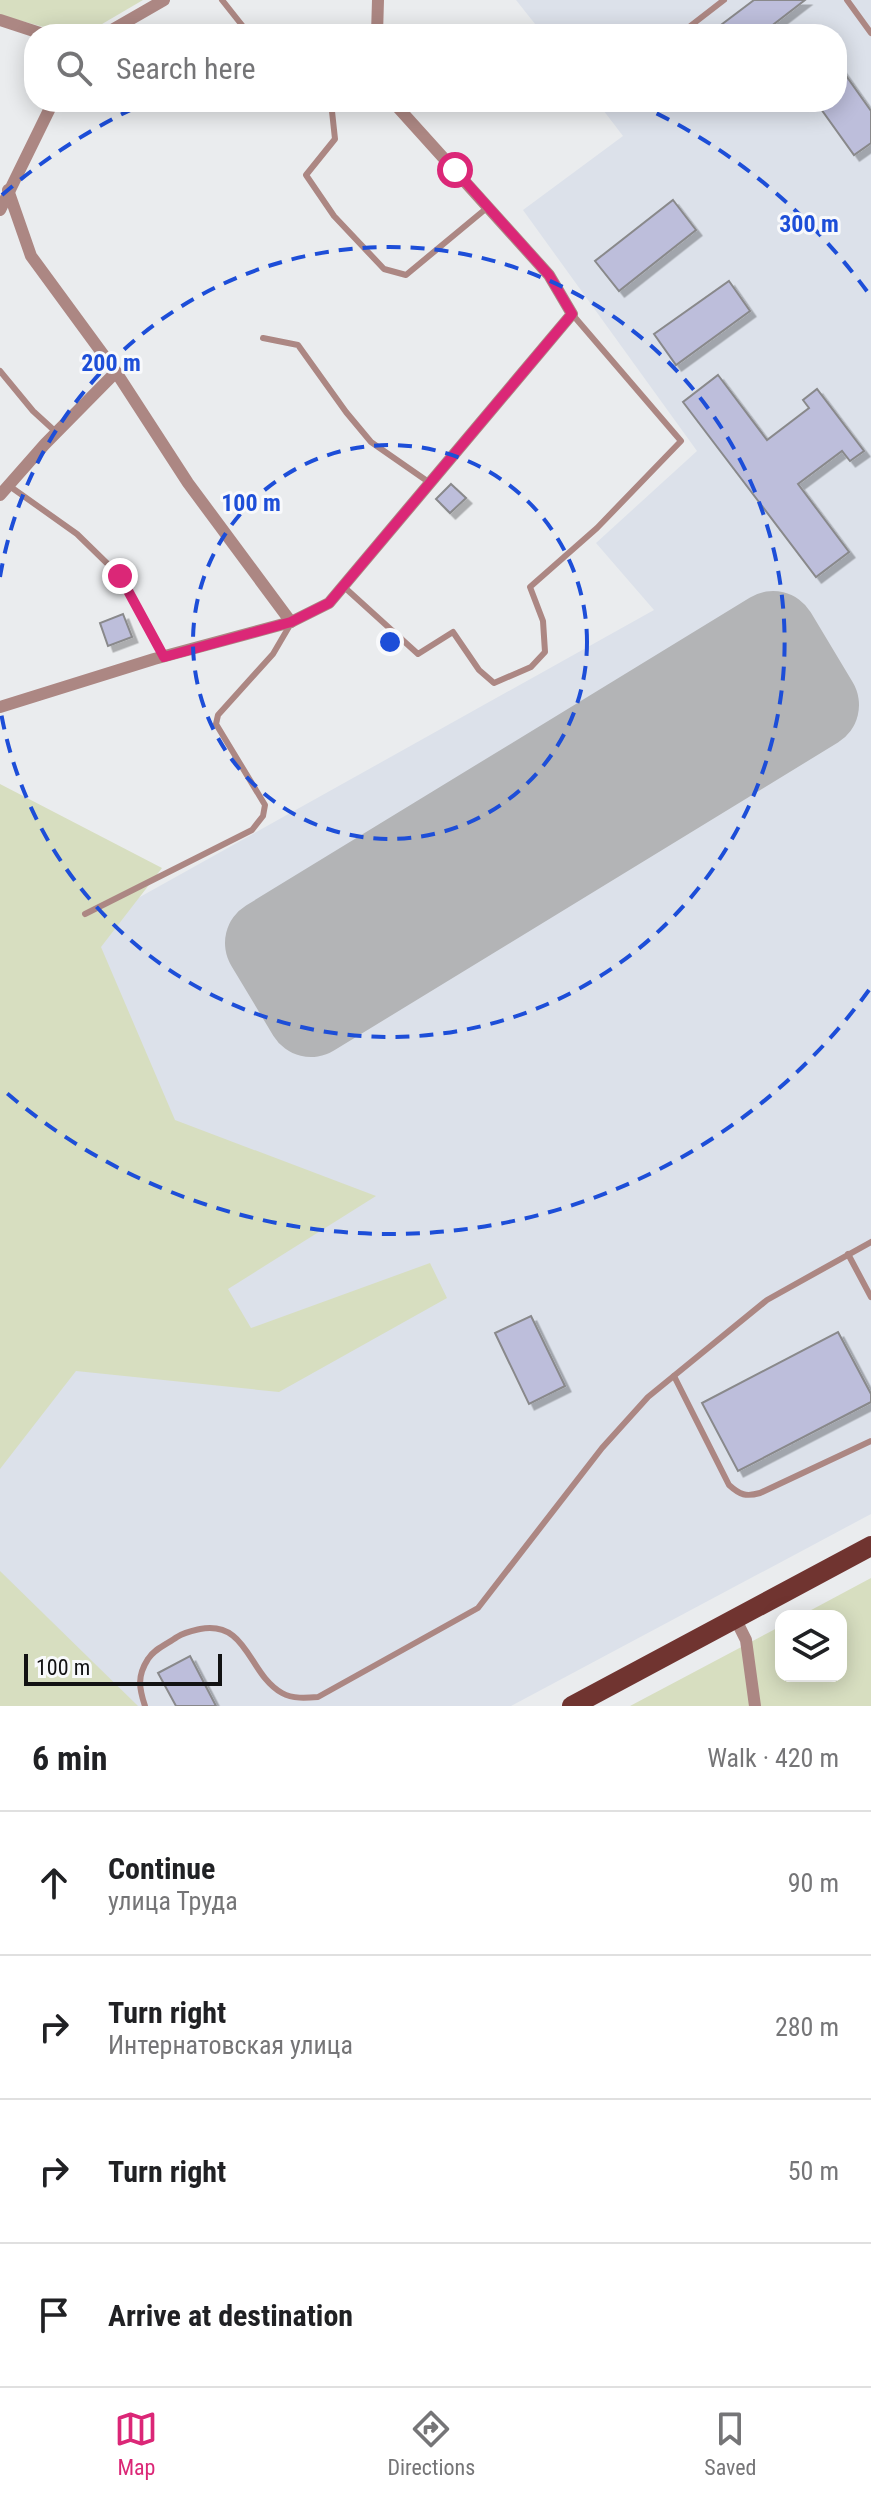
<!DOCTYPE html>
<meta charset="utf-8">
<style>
body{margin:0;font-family:"Roboto Condensed",sans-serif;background:#f6f6f6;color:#202124}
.controls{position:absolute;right:24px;bottom:24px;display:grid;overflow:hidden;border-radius:16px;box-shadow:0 4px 20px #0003}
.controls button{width:72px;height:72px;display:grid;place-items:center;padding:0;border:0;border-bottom:2px solid #e0e0e0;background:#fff;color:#202124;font:40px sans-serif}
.scale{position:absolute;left:24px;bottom:20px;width:198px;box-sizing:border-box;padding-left:8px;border:4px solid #121213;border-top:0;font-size:22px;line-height:28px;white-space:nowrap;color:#121213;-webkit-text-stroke:6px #f8f9fb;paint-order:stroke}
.stop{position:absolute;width:24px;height:24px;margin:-18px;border:6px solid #db2777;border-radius:50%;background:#fff}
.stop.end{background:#db2777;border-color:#fff;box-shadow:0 2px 8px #0008}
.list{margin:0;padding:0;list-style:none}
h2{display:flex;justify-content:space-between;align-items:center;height:104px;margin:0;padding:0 32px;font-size:34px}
h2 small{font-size:26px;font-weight:400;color:#757577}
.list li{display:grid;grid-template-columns:52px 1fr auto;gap:24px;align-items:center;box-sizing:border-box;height:144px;padding:0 32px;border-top:2px solid #e0e0e0}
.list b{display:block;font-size:30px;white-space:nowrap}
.list p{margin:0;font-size:26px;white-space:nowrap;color:#757577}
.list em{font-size:26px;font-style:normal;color:#757577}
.icon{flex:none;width:44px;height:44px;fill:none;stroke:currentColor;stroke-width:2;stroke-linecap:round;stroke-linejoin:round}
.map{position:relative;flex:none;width:871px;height:1706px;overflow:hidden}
.search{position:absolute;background:#fff;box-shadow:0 4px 20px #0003;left:24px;right:24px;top:24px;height:88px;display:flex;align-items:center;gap:20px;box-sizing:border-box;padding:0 28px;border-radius:32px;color:#757577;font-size:30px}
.sheet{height:680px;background:#fff}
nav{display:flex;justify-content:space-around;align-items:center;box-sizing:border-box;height:112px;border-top:2px solid #e0e0e0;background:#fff;font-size:22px;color:#757577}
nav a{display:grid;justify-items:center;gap:4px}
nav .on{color:#db2777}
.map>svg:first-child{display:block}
.built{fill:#dce1ea}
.green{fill:#d7dec0}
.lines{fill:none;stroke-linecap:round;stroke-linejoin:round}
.runway{stroke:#b3b4b6;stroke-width:88}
.building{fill:#bdbedb;stroke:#89898b;stroke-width:2;filter:url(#shadow)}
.lane{stroke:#ac8783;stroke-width:6}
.street{stroke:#ac8783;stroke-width:12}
.primary{stroke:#703430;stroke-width:20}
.route{stroke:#db2777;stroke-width:10}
.ring{fill:none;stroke:#1d4ed8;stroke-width:4;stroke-dasharray:14 10}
.centre{fill:#1d4ed8;stroke:#f8f9fb;stroke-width:4}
.ring-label{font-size:24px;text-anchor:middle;font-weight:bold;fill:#1d4ed8;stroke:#f8f9fb;stroke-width:6;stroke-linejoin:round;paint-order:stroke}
</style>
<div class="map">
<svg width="871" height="1706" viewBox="0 0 871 1706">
<defs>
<filter id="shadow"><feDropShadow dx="5.5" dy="5.5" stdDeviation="0" flood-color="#0004"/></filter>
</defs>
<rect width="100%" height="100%" fill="#eaecee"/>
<!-- built -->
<polygon class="built" points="516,0 871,0 871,1514 511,1706 0,1706 0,975 654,610 596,543 697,451 523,210 623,136 597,102 837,102 837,34 543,34"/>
<!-- green -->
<g class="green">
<polygon points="0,0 143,0 85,34 69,34 0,15"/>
<polygon points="0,784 162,868 101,947 175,1120 376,1196 228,1289 251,1328 430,1263 447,1298 279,1392 76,1371 0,1469"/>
<polygon points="0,1571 138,1706 0,1706"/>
<polygon points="871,1578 871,1706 630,1706 781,1626 781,1676 841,1676 841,1616 800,1616"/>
</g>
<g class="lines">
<!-- runway -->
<polygon class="runway" points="773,635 815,705 311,1013 269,943"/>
</g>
<!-- building -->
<g class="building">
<polygon points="754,0 805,0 761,34 709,34"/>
<polygon points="837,63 871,111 871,143 854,155 816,102 837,102"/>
<polygon points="673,200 696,230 619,291 595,261"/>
<polygon points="729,281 750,311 676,365 654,334"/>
<polygon points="718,375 767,440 809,408 803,400 817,389 864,451 850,461 842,451 798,484 849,552 816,577 683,402"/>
<polygon points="451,484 466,498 450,513 436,499"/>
<polygon points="123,614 132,637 108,646 100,623"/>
<polygon points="531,1316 565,1386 529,1404 495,1333"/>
<polygon points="838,1332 871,1394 871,1402 738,1471 702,1403"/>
<polygon points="190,1656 216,1706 176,1706 158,1673"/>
</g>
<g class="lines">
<!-- lane -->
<g class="lane">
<polyline points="222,0 249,34"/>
<polyline points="847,0 871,33"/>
<polyline points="680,34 724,0"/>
<polyline points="331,102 335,139 306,175 334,216 384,269 406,275 488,207"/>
<polyline points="263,338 298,345 346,412 371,442 430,483"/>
<polyline points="0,371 33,411 57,433"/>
<polyline points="8,485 77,534 120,576 164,657"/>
<polyline points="343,586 418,654 453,632 479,670 494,683 531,667 545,652 543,621 530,587 597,528 681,441 572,314"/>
<polyline points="85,914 252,830 263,816 265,805 216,724 218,715 273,654 290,625"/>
<polyline points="848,1254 871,1297"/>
<path d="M674,1376L729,1485C740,1495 746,1497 760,1493L871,1441"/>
<path d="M145,1706C139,1688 137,1676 148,1659C154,1649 167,1644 177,1637C185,1632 191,1631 200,1629C248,1620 248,1674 282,1693C293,1699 306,1698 318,1697L478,1608L602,1448L648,1397L767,1300L871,1242"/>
</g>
<!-- street -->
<g class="street">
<polyline points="0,20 43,34"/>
<polyline points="105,34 164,0"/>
<polyline points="377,34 378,0"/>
<polyline points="8,190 31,256 116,372 188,483 291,622"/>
<polyline points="0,210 53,102"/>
<polyline points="0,495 45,444 116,372"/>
<polyline points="0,707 154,659 291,622 329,603 572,314 549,275 393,102"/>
<polyline points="735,1618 746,1640 755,1706"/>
</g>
<!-- primary -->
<polyline class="primary" points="572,1706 871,1546"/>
</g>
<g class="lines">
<!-- route -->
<polyline class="route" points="120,576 164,657 291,622 329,603 572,314 549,275 455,170"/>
</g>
<!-- distance rings -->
<g class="ring">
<circle cx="390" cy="642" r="197"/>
<path d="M0 577A395 395 0 1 1 0 707"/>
<path d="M869 990A592 592 0 0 1 2 1089M2 195A592 592 0 0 1 145 103M635 103A592 592 0 0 1 869 294"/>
</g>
<circle cx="390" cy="642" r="12" class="centre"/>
<g class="ring-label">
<text x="809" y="232">300 m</text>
<text x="111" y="371">200 m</text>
<text x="251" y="511">100 m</text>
</g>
</svg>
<div class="controls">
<button><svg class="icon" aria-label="layers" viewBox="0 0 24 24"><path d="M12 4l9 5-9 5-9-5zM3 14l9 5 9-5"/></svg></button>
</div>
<div class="scale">100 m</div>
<div class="stop" style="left:455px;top:170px"></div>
<div class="stop end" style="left:120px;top:576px"></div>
<div class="search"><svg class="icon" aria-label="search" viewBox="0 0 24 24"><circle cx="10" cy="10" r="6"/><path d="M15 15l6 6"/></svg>Search here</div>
</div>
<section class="sheet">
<h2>6 min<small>Walk · 420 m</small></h2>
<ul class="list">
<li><svg class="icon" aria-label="ahead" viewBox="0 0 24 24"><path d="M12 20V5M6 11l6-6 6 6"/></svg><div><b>Continue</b><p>улица Труда</p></div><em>90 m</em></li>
<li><svg class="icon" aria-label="right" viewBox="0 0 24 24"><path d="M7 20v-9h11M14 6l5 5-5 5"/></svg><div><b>Turn right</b><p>Интернатовская улица</p></div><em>280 m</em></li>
<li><svg class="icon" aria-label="right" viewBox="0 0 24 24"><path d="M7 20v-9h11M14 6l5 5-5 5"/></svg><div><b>Turn right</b></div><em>50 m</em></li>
<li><svg class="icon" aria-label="arrive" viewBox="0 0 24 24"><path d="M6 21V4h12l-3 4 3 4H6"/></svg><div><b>Arrive at destination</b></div></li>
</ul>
</section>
<nav>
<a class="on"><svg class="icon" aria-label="map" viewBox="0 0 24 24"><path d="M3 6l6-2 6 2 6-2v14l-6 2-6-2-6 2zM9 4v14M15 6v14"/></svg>Map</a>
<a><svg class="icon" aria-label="directions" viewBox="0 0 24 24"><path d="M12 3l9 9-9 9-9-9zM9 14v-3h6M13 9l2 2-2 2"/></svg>Directions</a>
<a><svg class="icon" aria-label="saved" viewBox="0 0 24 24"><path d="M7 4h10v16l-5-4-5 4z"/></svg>Saved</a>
</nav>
